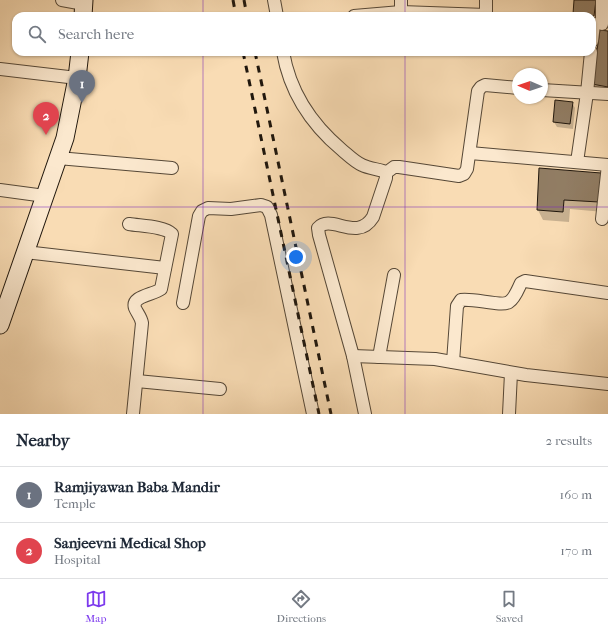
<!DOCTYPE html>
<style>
body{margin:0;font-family:"IM FELL French Canon",serif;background:#f2f2f3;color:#1f2937}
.compass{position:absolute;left:512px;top:68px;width:36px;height:36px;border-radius:50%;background:#fff;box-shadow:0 1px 3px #0004;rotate:272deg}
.you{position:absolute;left:296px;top:257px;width:14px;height:14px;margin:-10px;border:3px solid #fff;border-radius:50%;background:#1a73e8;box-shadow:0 0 0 6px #1a73e833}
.badge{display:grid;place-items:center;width:26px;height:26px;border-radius:50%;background:#7c3aed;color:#fff;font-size:13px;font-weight:700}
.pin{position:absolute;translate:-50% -33px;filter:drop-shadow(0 1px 2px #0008)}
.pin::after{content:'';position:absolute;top:21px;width:14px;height:12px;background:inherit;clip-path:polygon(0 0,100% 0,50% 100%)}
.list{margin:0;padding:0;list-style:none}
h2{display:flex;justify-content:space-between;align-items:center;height:52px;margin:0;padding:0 16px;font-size:17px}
h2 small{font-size:13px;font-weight:400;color:#747a83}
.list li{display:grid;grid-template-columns:26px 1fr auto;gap:12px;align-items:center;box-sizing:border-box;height:56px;padding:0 16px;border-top:1px solid #e0e1e3}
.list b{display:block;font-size:15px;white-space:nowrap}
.list p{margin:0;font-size:13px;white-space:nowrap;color:#747a83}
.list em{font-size:13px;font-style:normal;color:#747a83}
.icon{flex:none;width:22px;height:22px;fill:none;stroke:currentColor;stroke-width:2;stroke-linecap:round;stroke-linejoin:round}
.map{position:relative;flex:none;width:608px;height:414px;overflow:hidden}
.search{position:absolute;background:#fff;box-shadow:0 1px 3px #0004;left:12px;right:12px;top:12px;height:44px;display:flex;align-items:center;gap:10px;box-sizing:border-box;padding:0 14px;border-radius:12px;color:#747a83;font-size:15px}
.sheet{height:164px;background:#fff}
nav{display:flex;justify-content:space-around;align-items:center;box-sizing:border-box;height:56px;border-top:1px solid #e0e1e3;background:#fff;font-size:11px;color:#747a83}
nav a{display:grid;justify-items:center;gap:2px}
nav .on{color:#7c3aed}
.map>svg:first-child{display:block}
.shadow{fill:#0003}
.building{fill:#917d64;stroke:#20170d}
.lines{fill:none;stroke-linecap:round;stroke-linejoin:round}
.street-casing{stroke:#564837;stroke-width:14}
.secondary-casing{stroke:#20170d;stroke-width:19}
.street{stroke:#fbe8ce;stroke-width:12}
.secondary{stroke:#fbe8ce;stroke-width:17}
.rail{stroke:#20170d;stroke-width:3;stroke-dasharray:7 7;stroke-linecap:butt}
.grid{fill:none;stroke:#7b2cbf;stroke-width:1;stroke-opacity:0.55}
</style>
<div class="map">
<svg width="608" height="414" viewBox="0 0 608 414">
<rect width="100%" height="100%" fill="#f9dcb4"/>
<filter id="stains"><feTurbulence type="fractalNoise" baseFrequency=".005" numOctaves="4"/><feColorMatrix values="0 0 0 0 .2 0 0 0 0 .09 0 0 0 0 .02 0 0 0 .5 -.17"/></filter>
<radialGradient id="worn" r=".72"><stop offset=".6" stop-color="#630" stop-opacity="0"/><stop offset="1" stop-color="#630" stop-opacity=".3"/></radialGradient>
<!-- shadow -->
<g class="shadow">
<polygon points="575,0 601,0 598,24 592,23 592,16 575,16 574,14"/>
<polygon points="608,32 608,96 599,94 593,84"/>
<polygon points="572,103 575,108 573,129 557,127 554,122"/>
<polygon points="600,174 606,184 604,212 570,209 569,222 543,220 538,210"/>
</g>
<!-- building -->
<g class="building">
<polygon points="574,0 596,0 594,16 573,14"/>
<polygon points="600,30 608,31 608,87 592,84"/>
<polygon points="555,100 573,102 570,124 553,122"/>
<polygon points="539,168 601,173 599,202 564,200 563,212 537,210"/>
</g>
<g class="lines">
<defs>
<g id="street">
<polyline points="62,0 84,4"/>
<polyline points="274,0 277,16"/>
<polyline points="401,0 401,12 486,15 486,0"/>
<polyline points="354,16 401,12"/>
<polyline points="602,24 602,0"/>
<polyline points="592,41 594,24"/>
<path d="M283,52C290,93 311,124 342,150C348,155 355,162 362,165C368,168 376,169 383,171L386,173V178L373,217C357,243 331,213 318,228L319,235L353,356L365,414"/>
<polyline points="0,69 77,78"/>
<polyline points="542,90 608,94"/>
<polyline points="470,153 608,165"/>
<polyline points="58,158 172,168"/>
<polyline points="577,162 587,93 591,52"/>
<polyline points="386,173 394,167 399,167 459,176 464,174 467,169 478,91 481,87 485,85 518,88"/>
<polyline points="0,190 45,196"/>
<polyline points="602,219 608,165"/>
<path d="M129,224C140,226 164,226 172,234L161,289C153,295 131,296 135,308C137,313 141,317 142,323L133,414"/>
<polyline points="25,252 165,268"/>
<polyline points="183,303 199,216 202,211 208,208 231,209 261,205 267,207 271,215 313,414"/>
<polyline points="353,356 435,359 526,375 608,384"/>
<polyline points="379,357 394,275"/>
<path d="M453,362L457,306L461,300C474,298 502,307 509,302C515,298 518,289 521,283L525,281L608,293"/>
<polyline points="137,381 220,389"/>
<polyline points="509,414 511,373"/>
</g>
<g id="secondary">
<polyline points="83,16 84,0"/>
<polyline points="0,325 65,138 77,78 80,52"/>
</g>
</defs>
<!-- street casing -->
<use href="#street" class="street-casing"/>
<!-- secondary casing -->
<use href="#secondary" class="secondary-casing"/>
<!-- street -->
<use href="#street" class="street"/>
<!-- secondary -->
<use href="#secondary" class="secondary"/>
<!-- rail -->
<g class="rail">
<polyline points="233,0 236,16"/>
<polyline points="244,0 247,16"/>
<polyline points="243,52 319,414"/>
<polyline points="255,52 331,414"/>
</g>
</g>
<!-- grid -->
<path class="grid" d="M203,0V16M405,0V16M203,52V414M405,52V414M0,207H608"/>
<rect width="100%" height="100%" filter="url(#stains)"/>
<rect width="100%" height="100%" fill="url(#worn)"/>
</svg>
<svg class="compass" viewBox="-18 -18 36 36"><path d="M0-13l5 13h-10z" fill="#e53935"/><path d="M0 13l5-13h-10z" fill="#747a83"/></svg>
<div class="you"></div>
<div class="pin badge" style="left:82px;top:103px;background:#6b7280">1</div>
<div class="pin badge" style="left:46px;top:135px;background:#e0444e">2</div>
<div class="search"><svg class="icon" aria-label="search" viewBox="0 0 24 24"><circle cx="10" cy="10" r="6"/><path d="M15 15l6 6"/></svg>Search here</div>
</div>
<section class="sheet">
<h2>Nearby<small>2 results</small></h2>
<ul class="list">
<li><span class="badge" style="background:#6b7280">1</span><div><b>Ramjiyawan Baba Mandir</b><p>Temple</p></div><em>160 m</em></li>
<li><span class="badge" style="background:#e0444e">2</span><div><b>Sanjeevni Medical Shop</b><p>Hospital</p></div><em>170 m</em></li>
</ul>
</section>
<nav>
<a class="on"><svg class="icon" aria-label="map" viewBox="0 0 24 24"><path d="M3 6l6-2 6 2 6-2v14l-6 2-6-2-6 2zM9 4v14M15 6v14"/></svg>Map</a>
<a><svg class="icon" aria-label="directions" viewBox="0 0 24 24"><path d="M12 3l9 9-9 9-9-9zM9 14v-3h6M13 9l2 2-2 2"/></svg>Directions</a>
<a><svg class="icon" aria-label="saved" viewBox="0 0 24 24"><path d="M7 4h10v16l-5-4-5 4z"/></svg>Saved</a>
</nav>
